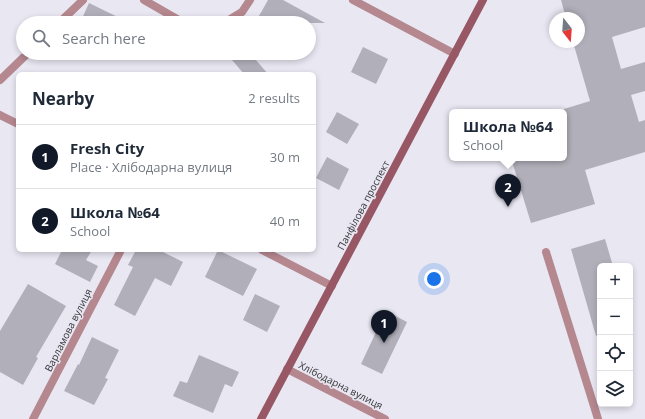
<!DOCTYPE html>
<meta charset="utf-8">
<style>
body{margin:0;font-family:"Open Sans",sans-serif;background:#f2f2f3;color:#1f2937}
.controls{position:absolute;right:12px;bottom:12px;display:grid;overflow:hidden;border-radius:6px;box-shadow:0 2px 6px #0003}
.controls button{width:36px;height:36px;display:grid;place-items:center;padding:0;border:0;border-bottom:1px solid #e0e1e3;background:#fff;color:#1f2937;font:20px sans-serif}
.compass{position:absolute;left:549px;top:12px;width:36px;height:36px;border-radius:50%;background:#fff;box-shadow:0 2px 6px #0003;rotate:163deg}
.you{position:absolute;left:434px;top:279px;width:14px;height:14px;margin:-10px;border:3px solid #fff;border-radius:50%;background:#1a73e8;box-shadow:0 0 0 6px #1a73e833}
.badge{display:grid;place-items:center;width:26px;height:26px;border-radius:50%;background:#111827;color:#fff;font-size:13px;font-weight:700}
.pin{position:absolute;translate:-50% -33px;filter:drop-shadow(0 1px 2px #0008)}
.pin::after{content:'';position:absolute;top:21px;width:14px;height:12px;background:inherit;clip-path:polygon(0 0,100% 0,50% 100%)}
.popup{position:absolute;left:449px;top:109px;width:118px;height:52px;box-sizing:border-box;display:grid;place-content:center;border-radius:6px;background:#fff;filter:drop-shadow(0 1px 3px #0005);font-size:13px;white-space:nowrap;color:#747a83}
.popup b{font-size:15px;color:#1f2937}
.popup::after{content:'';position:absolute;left:50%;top:100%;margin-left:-8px;border:8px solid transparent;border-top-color:#fff}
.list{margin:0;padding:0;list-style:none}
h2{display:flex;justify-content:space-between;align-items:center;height:52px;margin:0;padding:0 16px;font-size:17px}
h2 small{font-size:13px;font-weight:400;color:#747a83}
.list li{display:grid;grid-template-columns:26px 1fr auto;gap:12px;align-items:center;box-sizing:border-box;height:64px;padding:0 16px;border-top:1px solid #e0e1e3}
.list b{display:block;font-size:15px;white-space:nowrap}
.list p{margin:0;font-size:13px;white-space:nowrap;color:#747a83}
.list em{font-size:13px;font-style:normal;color:#747a83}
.icon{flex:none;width:22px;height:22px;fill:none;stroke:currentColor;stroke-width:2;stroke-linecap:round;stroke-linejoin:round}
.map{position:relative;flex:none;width:645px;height:419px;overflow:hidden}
.search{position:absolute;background:#fff;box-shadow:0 2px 6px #0003;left:16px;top:16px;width:300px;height:44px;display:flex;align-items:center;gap:10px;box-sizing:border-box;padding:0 14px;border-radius:22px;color:#747a83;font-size:15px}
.panel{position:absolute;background:#fff;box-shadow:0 2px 6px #0003;left:16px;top:72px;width:300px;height:180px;border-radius:6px}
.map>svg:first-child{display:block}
.building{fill:#b1b0ba}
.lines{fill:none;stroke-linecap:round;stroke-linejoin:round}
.minor{stroke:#b5878f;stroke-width:8}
.secondary{stroke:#985765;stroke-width:8}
.labels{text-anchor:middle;stroke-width:3;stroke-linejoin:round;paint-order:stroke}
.street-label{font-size:10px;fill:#37363a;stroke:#e8e7f2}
</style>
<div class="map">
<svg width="645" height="419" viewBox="0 0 645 419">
<rect width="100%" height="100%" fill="#e8e7f2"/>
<!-- building -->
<g class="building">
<polygon points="268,0 283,0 325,23 255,23"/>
<polygon points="561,0 645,0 645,27 612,37 621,69 645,62 645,91 631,95 639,122 645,120 645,152 585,170 595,204 531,223 511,158 564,158 564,109 590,101 573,42 579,42 579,18 566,18"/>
<polygon points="89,3 130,23 80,23"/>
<polygon points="363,47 388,59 376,84 351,72"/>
<polygon points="226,53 250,53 268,74 244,74"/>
<polygon points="337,112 359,124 347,144 326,132"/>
<polygon points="327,157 349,169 339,190 316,178"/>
<polygon points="605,239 613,266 600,266 600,335 596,336 571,249"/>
<polygon points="62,250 92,250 86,260 98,266 90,282 55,264"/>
<polygon points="136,250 159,250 183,262 171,286 155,278 135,316 114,305 133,267 128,265"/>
<polygon points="218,250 257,269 243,296 205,277"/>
<polygon points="28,284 66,306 36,357 38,358 23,385 0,372 0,331"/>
<polygon points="255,294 280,306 267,332 243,320"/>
<polygon points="386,311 407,322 382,374 361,364"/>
<polygon points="92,337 119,350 105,378 108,379 94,405 64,391 78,364 79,365"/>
<polygon points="199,355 239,372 232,387 225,384 213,413 173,396 180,381 187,383"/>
</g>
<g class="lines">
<!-- minor -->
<g class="minor">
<polyline points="144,0 184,23"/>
<polyline points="353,0 455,54"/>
<polyline points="59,23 83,0"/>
<polyline points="224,23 242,12 250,0"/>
<polyline points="0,80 28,53"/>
<polyline points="0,115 18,124"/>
<polyline points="262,250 332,286"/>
<polyline points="546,252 598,419"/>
<polyline points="287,369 385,419"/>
<polyline points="33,419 121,250"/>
</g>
<!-- secondary -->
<polyline class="secondary" points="261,419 483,0"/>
</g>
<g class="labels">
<!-- street labels -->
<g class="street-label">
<text transform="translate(363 205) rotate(-62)" y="4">Панфілова проспект</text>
<text transform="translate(68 330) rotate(-63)" y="4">Варламова вулиця</text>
<text transform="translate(341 385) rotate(27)" y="4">Хлібодарна вулиця</text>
</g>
</g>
</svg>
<div class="controls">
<button>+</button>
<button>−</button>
<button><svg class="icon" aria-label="locate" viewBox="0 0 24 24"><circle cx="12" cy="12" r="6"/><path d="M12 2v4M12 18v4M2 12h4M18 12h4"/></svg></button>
<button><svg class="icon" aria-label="layers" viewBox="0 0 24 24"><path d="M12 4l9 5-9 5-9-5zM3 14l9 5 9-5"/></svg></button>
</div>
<svg class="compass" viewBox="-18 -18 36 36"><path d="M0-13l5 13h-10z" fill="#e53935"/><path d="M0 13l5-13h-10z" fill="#747a83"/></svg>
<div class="you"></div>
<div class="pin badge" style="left:384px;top:343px">1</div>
<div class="pin badge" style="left:508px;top:207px">2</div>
<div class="popup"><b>Школа №64</b>School</div>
<div class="search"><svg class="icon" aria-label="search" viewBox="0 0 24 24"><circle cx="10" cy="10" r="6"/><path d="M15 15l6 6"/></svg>Search here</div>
<section class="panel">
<h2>Nearby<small>2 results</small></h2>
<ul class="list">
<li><span class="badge">1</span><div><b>Fresh City</b><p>Place · Хлібодарна вулиця</p></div><em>30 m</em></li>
<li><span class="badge">2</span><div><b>Школа №64</b><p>School</p></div><em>40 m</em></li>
</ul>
</section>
</div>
